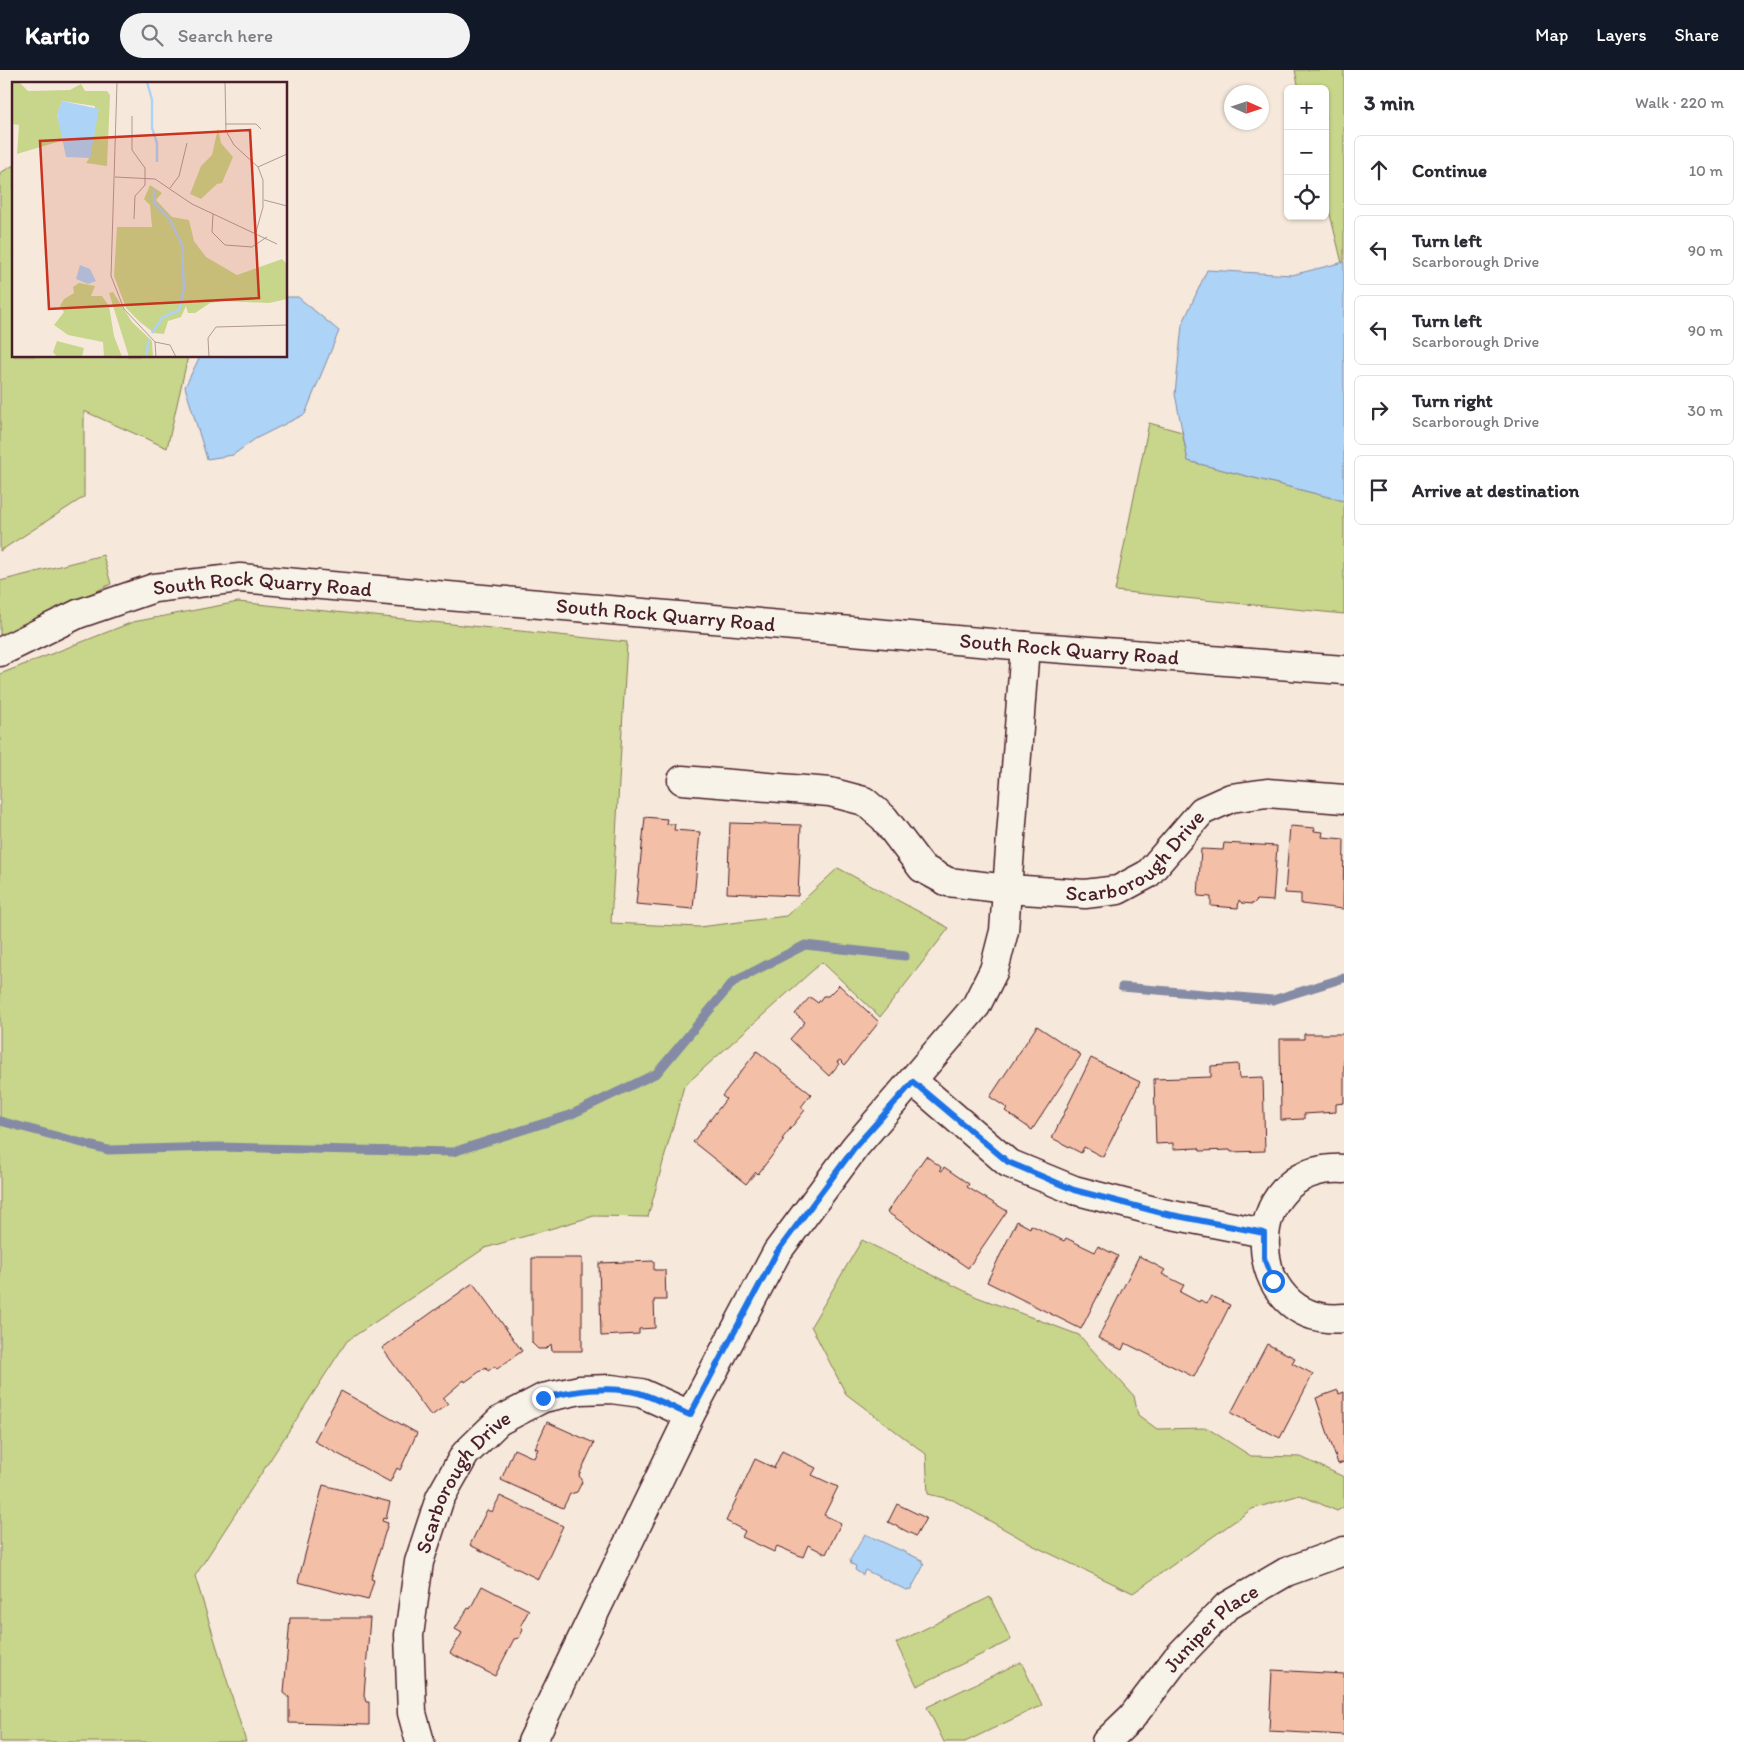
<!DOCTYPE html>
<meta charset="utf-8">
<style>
body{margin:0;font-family:Itim,sans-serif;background:#f2f2f3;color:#2b2b33}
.controls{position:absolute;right:15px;top:15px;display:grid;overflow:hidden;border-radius:8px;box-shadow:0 1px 4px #0004}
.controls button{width:45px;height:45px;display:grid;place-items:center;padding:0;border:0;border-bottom:1px solid #e1e1e2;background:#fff;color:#2b2b33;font:25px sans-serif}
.compass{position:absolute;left:1224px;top:15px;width:45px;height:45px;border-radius:50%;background:#fff;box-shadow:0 1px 4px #0004;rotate:93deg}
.stop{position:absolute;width:15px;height:15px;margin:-11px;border:4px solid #1a73e8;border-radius:50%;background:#fff}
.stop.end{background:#1a73e8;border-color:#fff;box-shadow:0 1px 5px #0008}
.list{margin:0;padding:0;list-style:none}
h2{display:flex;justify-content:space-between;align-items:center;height:65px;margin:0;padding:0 20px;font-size:21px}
h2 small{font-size:16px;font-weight:400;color:#7c7c81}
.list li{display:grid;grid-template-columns:32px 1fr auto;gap:15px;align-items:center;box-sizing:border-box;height:70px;margin:0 10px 10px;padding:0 10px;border:1px solid #e1e1e2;border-radius:8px}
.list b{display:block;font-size:19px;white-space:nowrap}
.list p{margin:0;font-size:16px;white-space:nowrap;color:#7c7c81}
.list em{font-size:16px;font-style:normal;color:#7c7c81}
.icon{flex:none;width:28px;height:28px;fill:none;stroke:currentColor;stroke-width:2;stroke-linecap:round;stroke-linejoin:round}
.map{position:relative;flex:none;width:1344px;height:1672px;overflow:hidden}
header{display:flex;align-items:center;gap:30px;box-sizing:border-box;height:70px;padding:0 25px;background:#111827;color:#fff}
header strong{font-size:24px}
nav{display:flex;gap:28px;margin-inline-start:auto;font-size:18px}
.search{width:350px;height:45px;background:#f2f2f3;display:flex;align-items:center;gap:12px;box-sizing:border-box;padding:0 18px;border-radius:28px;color:#7c7c81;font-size:19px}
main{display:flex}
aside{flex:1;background:#fff}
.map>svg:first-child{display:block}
.green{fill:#c7d68a;stroke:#887a5a}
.water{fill:#add3f6;stroke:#858ba5}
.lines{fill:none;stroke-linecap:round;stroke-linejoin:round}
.stream{stroke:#858ba5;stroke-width:9}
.building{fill:#f4bfa7;stroke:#4a1f2b}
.minor-casing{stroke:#4a1f2b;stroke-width:31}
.tertiary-casing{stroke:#4a1f2b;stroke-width:31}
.minor{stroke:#f7f3e8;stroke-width:28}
.tertiary{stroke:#f7f3e8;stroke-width:28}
.route{stroke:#1a73e8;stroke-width:6}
.labels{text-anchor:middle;stroke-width:4;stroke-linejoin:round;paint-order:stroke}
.street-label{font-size:21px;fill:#4a1f2b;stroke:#f7f3e8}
.inset-river{fill:none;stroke:#add3f6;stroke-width:2.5}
.inset-road{fill:none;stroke:#b19895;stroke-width:1}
.view{fill:#c8321e;fill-opacity:0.15;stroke:#c8321e;stroke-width:2.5}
.inset-edge{fill:none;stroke:#4a1f2b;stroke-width:2.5}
</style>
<header>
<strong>Kartio</strong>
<div class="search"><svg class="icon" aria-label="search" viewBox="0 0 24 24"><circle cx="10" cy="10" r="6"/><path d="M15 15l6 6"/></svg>Search here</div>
<nav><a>Map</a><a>Layers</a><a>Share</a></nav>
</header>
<main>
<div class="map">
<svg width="1344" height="1672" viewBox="0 0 1344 1672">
<rect width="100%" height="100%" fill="#f6e9db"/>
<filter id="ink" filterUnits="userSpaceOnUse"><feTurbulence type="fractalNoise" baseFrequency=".02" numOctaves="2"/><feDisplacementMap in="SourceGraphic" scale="10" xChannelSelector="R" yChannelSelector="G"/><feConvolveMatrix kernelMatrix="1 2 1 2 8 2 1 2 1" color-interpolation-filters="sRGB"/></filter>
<g filter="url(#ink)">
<!-- green -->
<g class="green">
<polygon points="1295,0 1344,0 1344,192 1342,193 1325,124 1325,19 1299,19"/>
<polygon points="14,95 14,286 188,286 167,378 84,341 84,427 0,481 0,103"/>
<polygon points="1149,353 1182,362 1188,391 1344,431 1344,544 1115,521"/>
<polygon points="103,485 111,514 0,570 0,511"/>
<polygon points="238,532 627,572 611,853 700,857 786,846 838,798 949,858 880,947 822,892 684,1016 648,1147 594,1146 485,1178 347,1271 195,1506 246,1672 0,1672 0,604 133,552"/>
<polygon points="862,1170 977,1227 1079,1265 1134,1326 1138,1345 1157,1359 1207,1358 1251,1386 1301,1387 1344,1407 1344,1437 1337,1441 1300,1425 1252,1439 1133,1523 1034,1476 953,1430 928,1424 926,1384 846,1324 811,1256"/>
<polygon points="990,1527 1011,1570 917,1616 896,1573"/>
<polygon points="1021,1592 1042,1635 965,1672 944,1672 927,1637"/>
</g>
<!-- water -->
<g class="water">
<polygon points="1344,192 1344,431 1188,391 1175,324 1182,255 1207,200 1292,205"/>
<polygon points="286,227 298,227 339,261 305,344 255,369 233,385 207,389 185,317 200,286 286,286"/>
<polygon points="865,1464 922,1490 924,1495 911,1519 906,1520 865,1500 863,1505 855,1500 856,1496 851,1494 850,1490"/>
</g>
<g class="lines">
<!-- stream -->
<g class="stream">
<polyline points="1122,917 1273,930 1344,908"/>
<polyline points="0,1051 108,1080 217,1077 453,1082 570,1045 657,1003 733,912 805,875 905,886"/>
</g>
</g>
<!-- building -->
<g class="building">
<polygon points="645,747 667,749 666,754 675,754 674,760 700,762 693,839 636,834"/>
<polygon points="730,753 801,755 798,826 727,823"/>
<polygon points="1290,756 1315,758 1314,761 1323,762 1322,767 1344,769 1343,839 1301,834 1301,824 1285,823"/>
<polygon points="1224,773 1277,776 1273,831 1257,830 1253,834 1242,833 1239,830 1238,838 1211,836 1211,827 1198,826 1201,779 1223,780"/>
<polygon points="839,915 879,952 845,995 840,990 837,992 839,994 829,1006 790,969 805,952 795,944 810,927 818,933 823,926 828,926"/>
<polygon points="1037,956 1081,985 1032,1060 1005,1041 1007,1038 990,1027"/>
<polygon points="1304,964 1344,964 1344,1033 1336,1034 1336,1042 1304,1044 1304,1049 1281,1050 1280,969 1304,969"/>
<polygon points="757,981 811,1024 801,1037 805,1040 782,1069 784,1070 758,1104 756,1102 746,1114 693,1072 726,1029 722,1026"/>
<polygon points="1091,988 1140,1012 1103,1087 1084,1077 1081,1083 1052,1068"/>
<polygon points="1238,994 1239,1008 1263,1007 1265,1081 1231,1082 1230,1080 1200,1081 1199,1078 1173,1079 1173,1073 1156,1074 1154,1009 1211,1007 1211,996"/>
<polygon points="926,1086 941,1097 940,1100 942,1101 944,1097 969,1114 967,1117 1007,1141 968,1198 887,1142"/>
<polygon points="1017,1151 1030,1158 1031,1155 1064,1171 1066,1168 1095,1182 1098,1176 1118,1186 1081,1259 987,1212"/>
<polygon points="1139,1186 1165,1200 1162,1204 1184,1215 1180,1222 1199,1232 1200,1230 1207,1233 1211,1226 1230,1235 1194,1307 1125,1273 1122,1280 1098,1268"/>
<polygon points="532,1188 582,1188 582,1281 552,1281 551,1274 546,1279 538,1279 532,1273"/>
<polygon points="654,1191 654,1200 665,1200 666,1230 654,1230 655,1258 639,1259 639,1264 601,1266 599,1193"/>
<polygon points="473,1213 522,1281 497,1299 495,1296 488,1301 486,1297 465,1312 464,1310 443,1328 448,1334 431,1346 382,1278"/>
<polygon points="1267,1274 1295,1288 1292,1293 1313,1304 1280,1368 1231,1343"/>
<polygon points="1338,1320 1339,1324 1344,1322 1344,1392 1338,1394 1316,1328"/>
<polygon points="341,1321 417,1363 400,1400 397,1398 390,1412 314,1371"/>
<polygon points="547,1352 594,1373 579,1405 582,1412 577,1422 570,1424 563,1438 501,1410 514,1379 534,1388 538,1379 535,1378"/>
<polygon points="782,1381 816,1398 812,1405 838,1417 824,1445 841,1453 826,1484 808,1475 803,1487 777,1476 774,1482 742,1467 745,1461 726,1451 755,1389 774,1398"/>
<polygon points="323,1415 390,1432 386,1449 383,1448 382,1451 388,1453 371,1509 374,1510 368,1530 298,1512"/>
<polygon points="500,1426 563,1456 538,1509 470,1475 487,1440 492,1442"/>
<polygon points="897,1434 926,1448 916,1466 888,1452"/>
<polygon points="482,1516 529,1540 521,1555 523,1560 519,1568 514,1569 495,1606 450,1583 462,1563 455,1559 468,1538 470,1539"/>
<polygon points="290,1548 370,1548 364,1625 366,1632 369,1632 369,1655 289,1653 289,1627 284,1623"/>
<polygon points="1272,1600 1344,1604 1344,1665 1269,1661"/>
</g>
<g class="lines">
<defs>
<g id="minor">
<path id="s1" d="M682,710L830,722L864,731L884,748L922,798L948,812L1008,819L1085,824L1118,820L1148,804L1202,741L1231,728L1267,723L1344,729"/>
<polyline points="913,1011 1008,1093 1074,1120 1162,1143 1264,1163"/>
<path d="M1344,1099C1235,1093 1242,1258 1344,1248"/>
<path id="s2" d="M420,1672L412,1643L409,1565L419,1492L440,1428L465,1384L499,1351L543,1328L580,1320L611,1319L641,1323L690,1345"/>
<polyline points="532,1672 690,1345 777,1182 855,1077 976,936 994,900 1004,861 1025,576"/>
<path id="s3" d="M1106,1672L1132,1647L1177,1588L1226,1537L1286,1502L1344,1481"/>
</g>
<g id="tertiary">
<path id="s4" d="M0,582L78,544L154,518L240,508L1025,576L1344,600"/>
</g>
</defs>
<!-- minor casing -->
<use href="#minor" class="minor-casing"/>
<!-- tertiary casing -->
<use href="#tertiary" class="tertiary-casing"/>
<!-- minor -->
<use href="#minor" class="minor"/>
<!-- tertiary -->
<use href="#tertiary" class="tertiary"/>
</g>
</g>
<g class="lines" filter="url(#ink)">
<!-- route -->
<path class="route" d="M543,1328C575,1321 607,1315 639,1323C656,1328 673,1338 690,1345L777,1182L855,1077L913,1012L1008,1092L1074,1120L1162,1143L1264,1163V1188L1273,1211"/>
</g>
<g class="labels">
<!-- street labels -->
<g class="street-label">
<text dy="7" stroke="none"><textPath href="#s4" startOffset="276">South Rock Quarry Road</textPath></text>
<text dy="7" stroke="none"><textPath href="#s4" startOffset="681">South Rock Quarry Road</textPath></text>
<text dy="7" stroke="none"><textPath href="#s4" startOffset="1086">South Rock Quarry Road</textPath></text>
<text dy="7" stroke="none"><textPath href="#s1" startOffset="504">Scarborough Drive</textPath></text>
<text dy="7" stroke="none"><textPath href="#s2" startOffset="275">Scarborough Drive</textPath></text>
<text dy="7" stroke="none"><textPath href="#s3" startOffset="156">Juniper Place</textPath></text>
</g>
</g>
<!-- overview -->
<g transform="translate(12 12)">
<rect width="275" height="275" fill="#f6e9db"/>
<path d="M0,0H7L16,9L58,8L69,2L73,9H95L98,13L95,84L74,81L78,75L83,24L50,19L45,33L52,58L5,72L7,43L0,42ZM206,46L209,61L221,75L210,101L205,102L189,117L178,112L189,84L200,73ZM138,103L150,111L144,118L160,135L177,138L182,159L194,175L225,193L270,177L275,182V217L257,221L212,219L198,221L183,231H176L174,224L169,235L156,239L152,252L142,251L128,240L114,226L102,194L105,145H140L138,123L132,117ZM67,201L83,204L79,214H90L97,224L102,254L110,275H92L91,260L56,253L42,243L52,230L48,224L52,217L62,211L61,205ZM101,210L120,240L140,259L141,275H117L97,211ZM45,259L72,266L70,275H45L41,270Z" fill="#c7d68a"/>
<path d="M50,19L87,27L78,76L54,75L45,32ZM68,183L78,187L84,199L76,202L64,197Z" fill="#add3f6"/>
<path class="inset-river" d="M135,0L140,18V46L145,61V80M140,251L151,235L167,228L172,207L170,163L158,138L142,121V108M134,275L137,257"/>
<path class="inset-road" d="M105,0L99,194L112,227L143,260L144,275M213,0L214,49L222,63L246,85L251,98V125L244,150M120,34V68L133,86V103L123,114L122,137M213,42H244L249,47M246,85L275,72M103,95L143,97L180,122L265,162M158,106L167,94L175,61M252,118L275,124M201,132L200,150L213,163L240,165L255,155M143,260L158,263L164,275M197,275L196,256L204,245L275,243"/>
<path class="view" d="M238,48L247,216L37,227L28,59Z"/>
<rect width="275" height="275" class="inset-edge"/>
</g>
</svg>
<div class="controls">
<button>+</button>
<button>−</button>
<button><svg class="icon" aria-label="locate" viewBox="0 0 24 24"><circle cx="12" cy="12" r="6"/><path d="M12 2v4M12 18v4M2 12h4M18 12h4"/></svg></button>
</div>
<svg class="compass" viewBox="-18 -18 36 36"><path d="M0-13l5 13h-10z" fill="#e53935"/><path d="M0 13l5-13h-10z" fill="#7c7c81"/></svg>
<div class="stop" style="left:1273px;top:1211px"></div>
<div class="stop end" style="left:543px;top:1328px"></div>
</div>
<aside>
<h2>3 min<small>Walk · 220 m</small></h2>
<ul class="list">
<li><svg class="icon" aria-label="ahead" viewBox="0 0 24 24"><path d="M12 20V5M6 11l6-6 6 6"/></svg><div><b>Continue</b></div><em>10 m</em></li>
<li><svg class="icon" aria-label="left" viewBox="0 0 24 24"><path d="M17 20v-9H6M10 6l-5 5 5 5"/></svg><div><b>Turn left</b><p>Scarborough Drive</p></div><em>90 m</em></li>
<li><svg class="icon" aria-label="left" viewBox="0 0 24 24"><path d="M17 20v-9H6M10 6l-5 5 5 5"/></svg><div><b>Turn left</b><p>Scarborough Drive</p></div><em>90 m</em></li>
<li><svg class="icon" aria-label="right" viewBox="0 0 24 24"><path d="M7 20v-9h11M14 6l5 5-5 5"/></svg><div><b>Turn right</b><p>Scarborough Drive</p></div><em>30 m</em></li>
<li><svg class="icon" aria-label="arrive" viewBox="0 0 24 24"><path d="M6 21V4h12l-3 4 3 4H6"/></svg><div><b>Arrive at destination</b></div></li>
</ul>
</aside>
</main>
